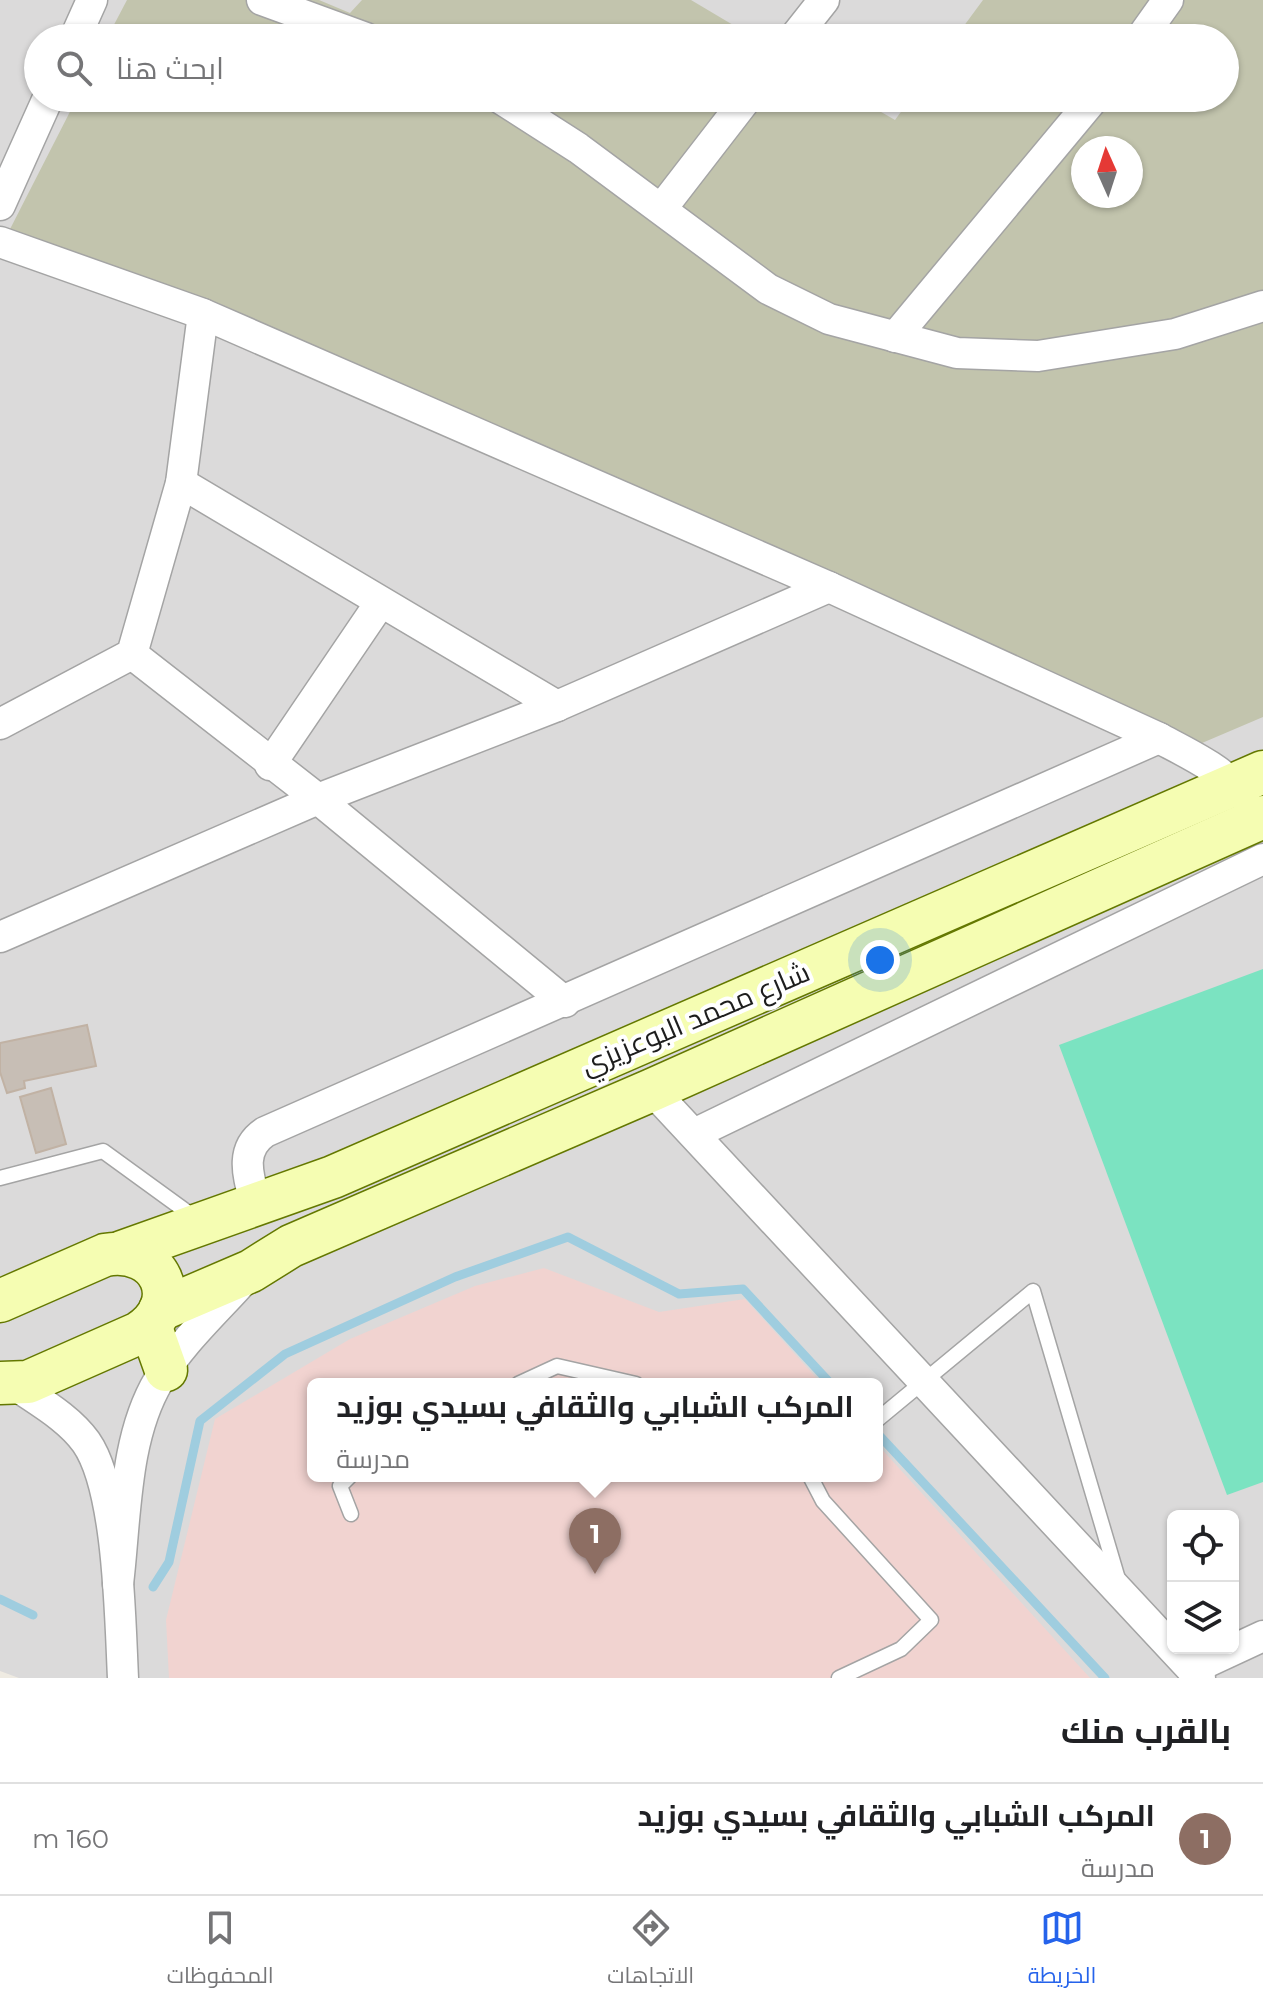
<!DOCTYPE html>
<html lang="ar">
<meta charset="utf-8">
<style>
body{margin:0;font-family:Montserrat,Cairo,sans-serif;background:#f6f6f6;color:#202124;direction:rtl}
.controls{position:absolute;right:24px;bottom:24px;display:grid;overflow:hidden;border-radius:12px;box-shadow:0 2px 6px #0004}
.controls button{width:72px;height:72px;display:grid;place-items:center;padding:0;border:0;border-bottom:2px solid #e0e0e0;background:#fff;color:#202124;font:40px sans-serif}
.compass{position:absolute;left:1071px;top:136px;width:72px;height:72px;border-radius:50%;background:#fff;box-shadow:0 2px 6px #0004;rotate:357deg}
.you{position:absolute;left:880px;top:960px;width:28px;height:28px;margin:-20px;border:6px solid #fff;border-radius:50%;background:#1a73e8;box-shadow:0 0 0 12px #1a73e833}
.badge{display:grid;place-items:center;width:52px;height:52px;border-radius:50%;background:#2563eb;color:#fff;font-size:26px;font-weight:700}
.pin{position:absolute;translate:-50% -66px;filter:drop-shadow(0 2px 4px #0008)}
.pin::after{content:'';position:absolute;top:42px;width:28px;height:24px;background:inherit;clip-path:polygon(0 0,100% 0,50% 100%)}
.popup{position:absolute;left:307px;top:1378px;width:576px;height:104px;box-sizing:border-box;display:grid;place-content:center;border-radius:12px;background:#fff;filter:drop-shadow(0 2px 6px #0005);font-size:26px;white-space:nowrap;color:#757577}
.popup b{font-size:30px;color:#202124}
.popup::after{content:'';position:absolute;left:50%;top:100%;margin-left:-16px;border:16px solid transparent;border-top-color:#fff}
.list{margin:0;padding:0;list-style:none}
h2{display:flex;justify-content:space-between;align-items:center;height:104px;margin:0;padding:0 32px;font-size:34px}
h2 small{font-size:26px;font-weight:400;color:#757577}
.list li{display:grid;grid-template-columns:52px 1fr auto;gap:24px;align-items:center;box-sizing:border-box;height:112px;padding:0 32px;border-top:2px solid #e0e0e0}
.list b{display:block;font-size:30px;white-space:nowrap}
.list p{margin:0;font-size:26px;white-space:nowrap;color:#757577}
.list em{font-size:26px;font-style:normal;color:#757577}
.icon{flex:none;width:44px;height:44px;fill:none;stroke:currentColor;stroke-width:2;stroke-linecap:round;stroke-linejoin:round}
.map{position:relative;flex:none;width:1263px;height:1678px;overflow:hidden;direction:ltr}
.search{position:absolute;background:#fff;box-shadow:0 2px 6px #0004;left:24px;right:24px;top:24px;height:88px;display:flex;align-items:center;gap:20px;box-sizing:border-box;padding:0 28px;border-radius:44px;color:#757577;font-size:30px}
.sheet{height:216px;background:#fff}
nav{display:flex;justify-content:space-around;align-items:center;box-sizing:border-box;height:112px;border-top:2px solid #e0e0e0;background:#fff;font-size:22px;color:#757577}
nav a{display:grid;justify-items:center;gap:4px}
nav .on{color:#2563eb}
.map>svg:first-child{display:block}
.residential{fill:#dbdada;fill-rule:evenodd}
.commercial{fill:#f1d3d0}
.construction{fill:#c2c4ad;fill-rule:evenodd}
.pitch{fill:#7be3c1}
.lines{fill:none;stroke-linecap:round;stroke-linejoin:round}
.stream{stroke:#9fcddf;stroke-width:9}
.building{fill:#c7beb5;stroke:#c1b2a4;stroke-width:2}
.service-casing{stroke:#a4a4a4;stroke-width:17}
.minor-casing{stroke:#a4a4a4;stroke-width:33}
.secondary-casing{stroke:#647800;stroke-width:45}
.service{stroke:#fff;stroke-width:14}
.minor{stroke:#fff;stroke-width:30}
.secondary{stroke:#f5fdb2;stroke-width:42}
.labels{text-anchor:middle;stroke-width:8;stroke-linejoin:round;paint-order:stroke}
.street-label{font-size:28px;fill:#1d1d1d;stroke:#fff}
</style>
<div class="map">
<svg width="1263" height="1678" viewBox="0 0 1263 1678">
<rect width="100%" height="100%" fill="#efebe2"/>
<!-- residential -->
<path class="residential" d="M0,0H1263V1678H19L0,1671ZM38,38H1225V98H38ZM1083,148H1131V196H1083ZM313,1384H877V1476H313ZM1173,1516H1233V1648H1173Z"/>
<!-- commercial -->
<polygon class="commercial" points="544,1268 659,1312 745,1299 822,1384 313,1384 313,1476 877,1476 877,1444 1090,1678 169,1678 166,1620 215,1419 350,1339 475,1286"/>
<!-- construction -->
<g class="construction">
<polygon points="127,0 319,0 350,13 362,0 691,0 755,38 107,38"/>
<path d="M983,0H1263V717L1202,743L219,312L7,235L77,98H857L895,120L911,98H1225V38H955ZM1083,148H1131V196H1083Z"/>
</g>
<!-- pitch -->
<polygon class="pitch" points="1263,969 1263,1482 1227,1495 1059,1045"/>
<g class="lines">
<!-- stream -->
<g class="stream">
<polyline points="877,1433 1105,1678"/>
<polyline points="153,1587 169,1562 200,1421 285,1354 455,1277 568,1237 679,1294 743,1289 831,1384"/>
<polyline points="0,1599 33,1615"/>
</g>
</g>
<!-- building -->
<g class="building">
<polygon points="87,1025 96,1066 24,1081 25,1088 7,1093 0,1072 0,1043"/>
<polygon points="51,1088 66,1144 36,1153 20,1097"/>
</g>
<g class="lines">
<defs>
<g id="service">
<polyline points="0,1178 103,1151 198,1220"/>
<polyline points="518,1384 557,1366 636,1384"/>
<polyline points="877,1420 1033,1291 1118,1579"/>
<polyline points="350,1476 340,1486 351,1514"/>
<polyline points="810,1476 823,1501 931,1620 901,1649 839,1678"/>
</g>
<g id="minor">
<polyline points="262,0 366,38"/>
<polyline points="75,38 92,0"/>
<polyline points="794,38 824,0"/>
<polyline points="1141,38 1168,0"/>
<polyline points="500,98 578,148 768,289 829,319 957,353 1038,356 1175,334 1263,306"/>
<polyline points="0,205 48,98"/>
<polyline points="662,208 747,98"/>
<path d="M0,242L203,314L829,587L1159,738C1189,754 1222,769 1244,796"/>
<polyline points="895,337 1094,98"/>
<polyline points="181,483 557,706"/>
<polyline points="132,654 318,799 565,1002"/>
<polyline points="0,724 132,654 181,483 203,314"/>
<polyline points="270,765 380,603"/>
<polyline points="0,937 318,799 557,706 829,587"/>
<polyline points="652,1090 1200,1678"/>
<polyline points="694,1134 1263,859"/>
<path d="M256,1205C249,1178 238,1150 265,1132L1159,738"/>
<path d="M14,1384C38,1401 68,1417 86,1442C119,1489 120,1619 123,1678"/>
<path d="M118,1584C126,1518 124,1438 159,1380C181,1342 218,1309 247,1276"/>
<polyline points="1192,1669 1263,1636"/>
</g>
<g id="secondary">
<polyline points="122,1252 333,1177 1263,772"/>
<path d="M0,1301L105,1255C160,1245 187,1302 139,1333L28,1382L0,1383"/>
<polyline points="160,1310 251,1271 291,1246 652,1090 1263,817"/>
<polyline points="150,1325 166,1370"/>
</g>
</defs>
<!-- service casing -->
<use href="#service" class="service-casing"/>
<!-- minor casing -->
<use href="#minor" class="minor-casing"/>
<!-- secondary casing -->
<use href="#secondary" class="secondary-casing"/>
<!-- service -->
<use href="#service" class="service"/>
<!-- minor -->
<use href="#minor" class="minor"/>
<!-- secondary -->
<use href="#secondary" class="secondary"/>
</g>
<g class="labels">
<!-- street labels -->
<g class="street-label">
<text transform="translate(695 1018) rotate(-23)" y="10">شارع محمد البوعزيزي</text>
</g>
</g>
</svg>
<div class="controls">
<button><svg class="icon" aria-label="locate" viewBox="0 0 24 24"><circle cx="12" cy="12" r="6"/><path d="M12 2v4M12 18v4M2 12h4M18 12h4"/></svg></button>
<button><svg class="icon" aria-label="layers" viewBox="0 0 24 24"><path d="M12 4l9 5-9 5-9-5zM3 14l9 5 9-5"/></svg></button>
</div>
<svg class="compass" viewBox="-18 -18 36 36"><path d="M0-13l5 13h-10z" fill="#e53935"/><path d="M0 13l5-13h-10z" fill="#757577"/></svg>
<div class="you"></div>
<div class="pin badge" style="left:595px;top:1574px;background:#8d6e63">1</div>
<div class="popup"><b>المركب الشبابي والثقافي بسيدي بوزيد</b>مدرسة</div>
<div class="search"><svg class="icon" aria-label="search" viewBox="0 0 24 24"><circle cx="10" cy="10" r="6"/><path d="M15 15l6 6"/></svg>ابحث هنا</div>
</div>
<section class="sheet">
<h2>بالقرب منك<small></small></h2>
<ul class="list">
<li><span class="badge" style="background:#8d6e63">1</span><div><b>المركب الشبابي والثقافي بسيدي بوزيد</b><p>مدرسة</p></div><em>160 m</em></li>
</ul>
</section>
<nav>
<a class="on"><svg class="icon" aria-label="map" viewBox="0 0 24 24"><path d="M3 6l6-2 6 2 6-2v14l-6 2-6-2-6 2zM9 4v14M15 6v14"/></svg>الخريطة</a>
<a><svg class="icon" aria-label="directions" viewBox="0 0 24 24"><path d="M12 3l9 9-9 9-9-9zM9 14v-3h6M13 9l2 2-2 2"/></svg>الاتجاهات</a>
<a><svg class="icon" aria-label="saved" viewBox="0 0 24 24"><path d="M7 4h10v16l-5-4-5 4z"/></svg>المحفوظات</a>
</nav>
